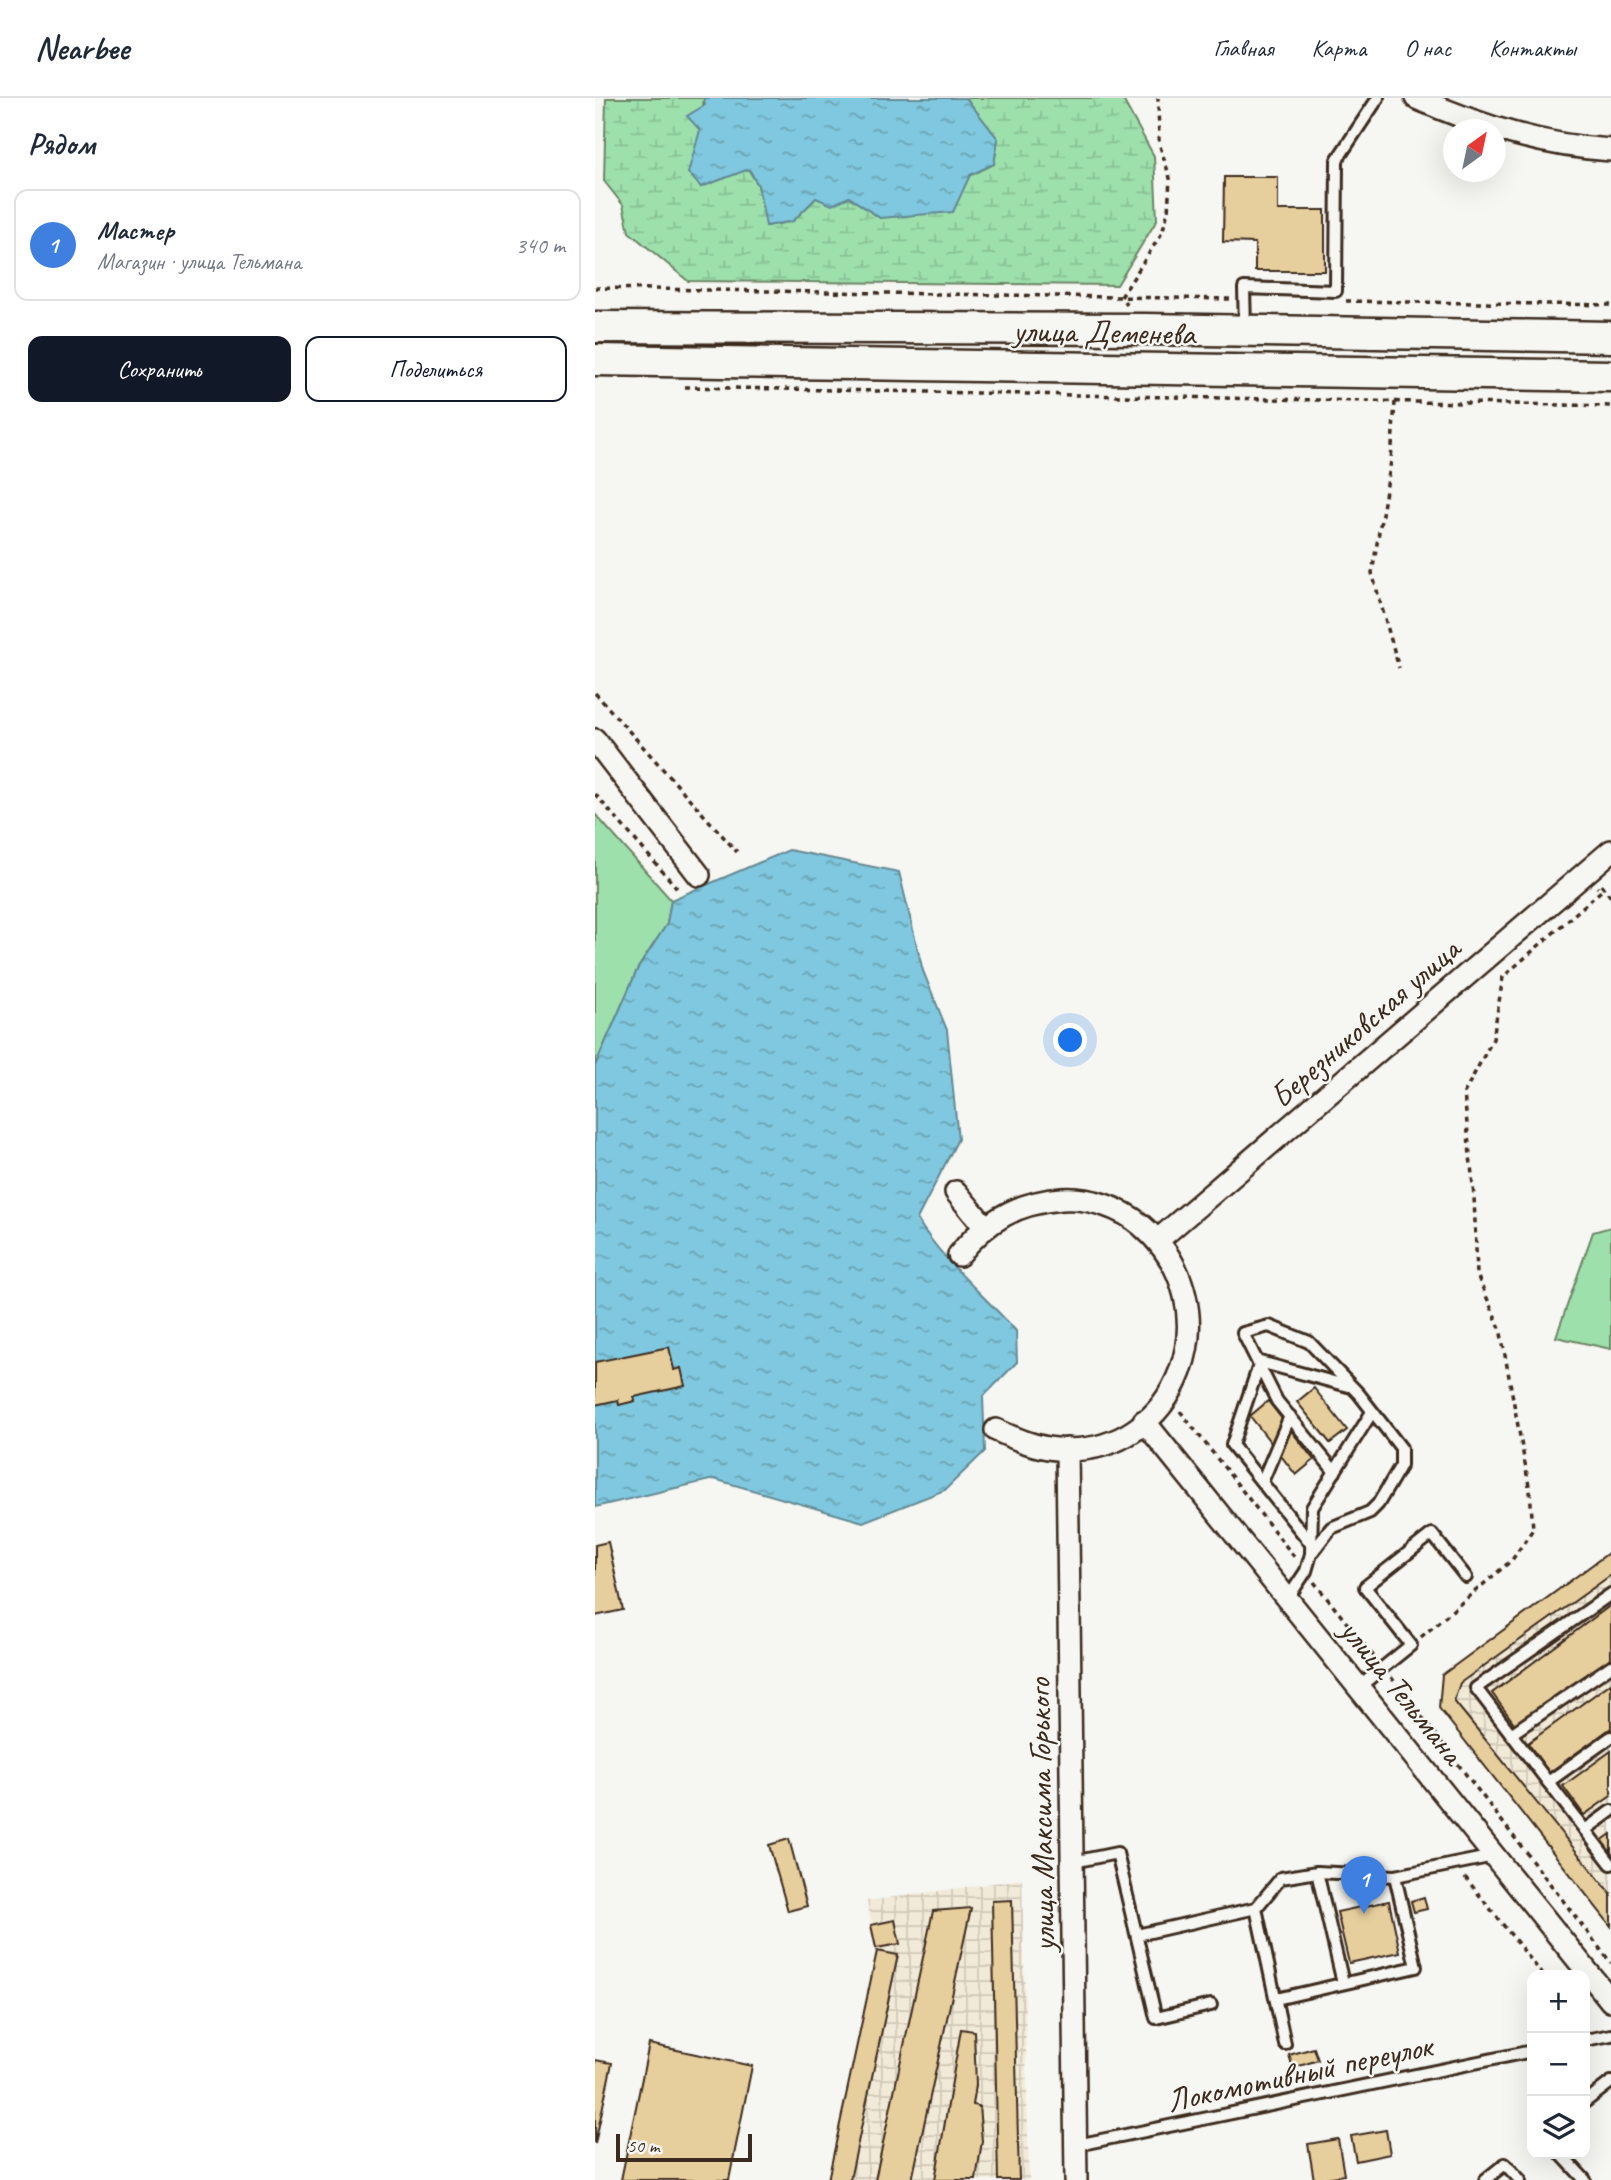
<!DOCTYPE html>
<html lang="ru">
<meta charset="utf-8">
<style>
body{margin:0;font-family:Caveat,sans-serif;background:#f2f2f3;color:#1f2937}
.controls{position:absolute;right:21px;bottom:21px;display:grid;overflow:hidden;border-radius:14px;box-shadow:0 7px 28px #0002}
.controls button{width:63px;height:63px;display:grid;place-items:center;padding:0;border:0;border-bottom:2px solid #e0e1e3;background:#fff;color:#1f2937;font:35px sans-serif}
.compass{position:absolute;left:848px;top:21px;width:63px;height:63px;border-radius:50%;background:#fff;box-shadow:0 7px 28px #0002;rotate:33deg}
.scale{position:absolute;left:21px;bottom:18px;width:136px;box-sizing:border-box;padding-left:7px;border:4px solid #3b2a1e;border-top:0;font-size:19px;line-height:24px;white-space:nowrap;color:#3b2a1e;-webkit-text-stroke:5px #f6f6f2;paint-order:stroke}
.you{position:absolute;left:476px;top:943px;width:24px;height:24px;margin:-18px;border:5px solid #fff;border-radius:50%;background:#1a73e8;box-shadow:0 0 0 10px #1a73e833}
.badge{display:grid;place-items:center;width:46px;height:46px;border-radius:50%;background:#111827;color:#fff;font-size:23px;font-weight:700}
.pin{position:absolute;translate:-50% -58px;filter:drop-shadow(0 2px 4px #0008)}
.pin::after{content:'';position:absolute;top:37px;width:24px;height:21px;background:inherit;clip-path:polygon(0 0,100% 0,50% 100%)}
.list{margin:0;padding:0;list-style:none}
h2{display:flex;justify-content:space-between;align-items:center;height:91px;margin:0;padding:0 28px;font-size:30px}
h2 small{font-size:23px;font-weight:400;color:#747a83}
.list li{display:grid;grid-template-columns:46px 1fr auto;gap:21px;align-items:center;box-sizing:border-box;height:112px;margin:0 14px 14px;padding:0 14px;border:2px solid #e0e1e3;border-radius:14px}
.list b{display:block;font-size:26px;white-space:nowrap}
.list p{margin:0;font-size:23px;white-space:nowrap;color:#747a83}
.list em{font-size:23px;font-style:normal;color:#747a83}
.actions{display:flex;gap:14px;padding:21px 28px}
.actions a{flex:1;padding:16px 0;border:2px solid #111827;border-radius:14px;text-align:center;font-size:24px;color:#111827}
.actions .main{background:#111827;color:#fff}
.icon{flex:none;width:38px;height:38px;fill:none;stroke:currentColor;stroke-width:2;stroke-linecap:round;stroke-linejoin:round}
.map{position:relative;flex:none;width:1016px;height:2082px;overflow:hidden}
header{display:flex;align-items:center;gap:42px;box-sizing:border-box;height:98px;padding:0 35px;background:#fff;border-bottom:2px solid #e0e1e3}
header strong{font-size:33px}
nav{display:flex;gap:38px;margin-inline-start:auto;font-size:24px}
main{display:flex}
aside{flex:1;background:#fff}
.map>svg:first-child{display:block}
.industrial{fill:url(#industrial-grid)}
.green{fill:#9de0ac;stroke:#6c8565;stroke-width:2}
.wetland{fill:url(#wetland-marsh);stroke:#6c8565;stroke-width:2}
.water{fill:url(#water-ripples);stroke:#648992;stroke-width:2}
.building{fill:#e7ce9d;stroke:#3b2a1e;stroke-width:2}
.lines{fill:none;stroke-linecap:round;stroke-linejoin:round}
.service-casing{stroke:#3b2a1e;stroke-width:16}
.minor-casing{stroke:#3b2a1e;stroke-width:26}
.secondary-casing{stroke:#3b2a1e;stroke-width:35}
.path{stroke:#3b2a1e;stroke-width:3.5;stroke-dasharray:5 5;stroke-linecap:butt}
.service{stroke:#f6f6f2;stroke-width:10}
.minor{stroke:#f6f6f2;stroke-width:21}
.secondary{stroke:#f6f6f2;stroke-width:30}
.labels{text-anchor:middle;stroke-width:5;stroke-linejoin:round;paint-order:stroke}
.street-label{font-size:33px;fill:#3b2a1e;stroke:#f6f6f2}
</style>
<header>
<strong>Nearbee</strong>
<nav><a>Главная</a><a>Карта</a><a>О нас</a><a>Контакты</a></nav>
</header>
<main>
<aside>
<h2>Рядом<small></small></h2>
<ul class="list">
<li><span class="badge" style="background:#3f7fe0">1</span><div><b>Мастер</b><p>Магазин · улица Тельмана</p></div><em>340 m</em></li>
</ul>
<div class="actions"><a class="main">Сохранить</a><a>Поделиться</a></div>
</aside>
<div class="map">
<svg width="1016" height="2082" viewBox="0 0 1016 2082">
<defs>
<pattern id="industrial-grid" width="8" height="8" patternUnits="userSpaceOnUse" patternTransform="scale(1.75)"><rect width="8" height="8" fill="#f2ead8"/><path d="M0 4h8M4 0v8" fill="none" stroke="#d0c9b9"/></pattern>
<pattern id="wetland-marsh" width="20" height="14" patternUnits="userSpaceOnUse" patternTransform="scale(1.75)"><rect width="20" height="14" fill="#9de0ac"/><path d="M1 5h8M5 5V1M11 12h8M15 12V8" fill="none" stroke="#88c094"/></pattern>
<pattern id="water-ripples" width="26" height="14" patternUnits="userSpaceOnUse" patternTransform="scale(1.75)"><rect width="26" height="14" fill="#7fc8df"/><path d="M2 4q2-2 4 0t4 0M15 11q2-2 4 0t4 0" fill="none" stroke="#69a3b4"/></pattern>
</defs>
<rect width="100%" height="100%" fill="#f6f6f2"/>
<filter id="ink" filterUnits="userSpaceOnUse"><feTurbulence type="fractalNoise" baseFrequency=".0143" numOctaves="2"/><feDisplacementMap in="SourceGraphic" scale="14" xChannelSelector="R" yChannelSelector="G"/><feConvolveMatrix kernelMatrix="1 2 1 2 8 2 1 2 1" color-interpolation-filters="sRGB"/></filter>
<g filter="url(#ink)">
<!-- industrial -->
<g class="industrial">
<polygon points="1016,1453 1016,1828 844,1610 847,1577"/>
<polygon points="427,1781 434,2082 233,2082 282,1853 272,1803"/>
</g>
<!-- green -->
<g class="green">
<polygon points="0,716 76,802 72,826 43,870 0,968"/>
<polygon points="1016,1129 1016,1251 961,1239 998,1134"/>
</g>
<!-- wetland -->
<polygon class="wetland" points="11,0 109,0 105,32 106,89 153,71 163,87 172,128 198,123 221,100 254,99 285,120 399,66 403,41 371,0 527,0 559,58 562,122 522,187 93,183 34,134 28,107 9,83"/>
<!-- water -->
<g class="water">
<polygon points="109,0 371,0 403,41 399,66 375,77 358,114 285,120 254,99 237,107 221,100 198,123 171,128 163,87 154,71 106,89 93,75 105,32 92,18 110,7"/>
<path d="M194,752L304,774L328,873L352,932L363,1041L322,1121C348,1164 388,1196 421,1233L422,1264L388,1299L390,1353L350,1392L268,1424L119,1381L0,1409V968L43,870L72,826L76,802Z"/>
</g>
<!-- building -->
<g class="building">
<polygon points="629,79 683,79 683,112 730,112 730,173 660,173 660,145 628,144"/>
<polygon points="74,1249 79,1272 86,1270 90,1288 39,1299 40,1303 24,1307 23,1302 0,1307 0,1264"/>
<polygon points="719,1290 752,1332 735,1345 702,1304"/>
<polygon points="673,1303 719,1362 701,1377 655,1318"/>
<polygon points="13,1444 28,1512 0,1518 0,1447"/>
<polygon points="1016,1453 1016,1477 865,1585 859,1603 1016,1796 1016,1828 844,1610 847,1577"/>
<polygon points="1016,1507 1016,1560 922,1629 897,1595"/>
<polygon points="1016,1585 1016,1630 954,1675 933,1645"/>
<polygon points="1016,1653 1016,1698 989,1717 968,1688"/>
<polygon points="1016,1736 1016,1757 1006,1743"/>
<polygon points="194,1741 212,1808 193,1813 174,1747"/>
<polygon points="829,1799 832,1811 819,1814 816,1803"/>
<polygon points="417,1802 424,2082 403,2082 397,1803"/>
<polygon points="794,1803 805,1854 754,1865 742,1814"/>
<polygon points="376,1810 317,2082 280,2082 338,1813"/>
<polygon points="300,1822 305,1846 281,1850 276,1827"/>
<polygon points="282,1853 303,1857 255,2082 233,2082"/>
<polygon points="366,1931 379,1933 381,1987 378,2007 384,2008 387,2043 381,2082 340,2082"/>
<polygon points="54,1946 157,1968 134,2082 26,2082"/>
<polygon points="719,1950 723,1962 698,1970 694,1957"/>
<polygon points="0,1962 17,1965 0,2046"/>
<polygon points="791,2032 795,2056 761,2063 756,2038"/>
<polygon points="743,2041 749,2077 719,2082 713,2046"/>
</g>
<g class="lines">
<defs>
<g id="service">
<polyline points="650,230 649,190 741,193 742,62 783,0"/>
<polyline points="667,1384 695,1318"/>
<polyline points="717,1447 637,1347 665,1264 753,1288"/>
<polyline points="716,1456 736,1430 775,1414 783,1406 806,1367 806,1350 764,1296 714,1244 674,1228 648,1235 682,1303 740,1374"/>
<polyline points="1016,1496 881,1590 1016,1766"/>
<polyline points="693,1500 711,1473 716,1456 717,1410 777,1314"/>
<polyline points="764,1589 816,1547 770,1489 837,1436 871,1479"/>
<polyline points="916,1636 1016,1568"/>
<polyline points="953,1684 1016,1639"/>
<polyline points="990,1732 1016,1713"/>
<polyline points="478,1764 522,1755 561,1920 616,1907"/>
<polyline points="722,1774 748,1885"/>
<polyline points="661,1810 690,1946"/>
<polyline points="542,1837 661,1810 686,1780 722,1774 800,1778 899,1758"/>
<polyline points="681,1901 821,1869 800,1778"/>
<polyline points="990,1942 1016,1937"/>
<polyline points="990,2004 1016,1984"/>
<polyline points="482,2047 937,1953"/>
<polyline points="966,2056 990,2082"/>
<polyline points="890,2082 910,2066 925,2082"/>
</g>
<g id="minor">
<path d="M821,0C885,28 947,48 1016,52"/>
<polyline points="0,642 104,777"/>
<polyline points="361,1094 390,1129"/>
<polyline points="563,1142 1016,753"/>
<path d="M364,1157C391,1122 424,1104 467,1101C494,1099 526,1110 546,1127C641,1208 583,1363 461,1351C439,1349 421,1341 401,1332"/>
<polyline points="549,1323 1016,1903"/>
<polyline points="472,1351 481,2082"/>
</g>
<g id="secondary">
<polyline points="0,229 550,231 1016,239"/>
<polyline points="0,262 1016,278"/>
</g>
</defs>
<!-- service casing -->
<use href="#service" class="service-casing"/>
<!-- minor casing -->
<use href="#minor" class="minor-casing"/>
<!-- secondary casing -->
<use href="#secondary" class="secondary-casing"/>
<!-- path -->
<g class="path">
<polyline points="0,190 635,201"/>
<polyline points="751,203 1016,207"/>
<polyline points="532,207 526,199 567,135 573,114 575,80 564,45 563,0"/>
<polyline points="90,289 1016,308"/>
<polyline points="800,304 796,363 777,475 804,570"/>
<polyline points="0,595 142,754"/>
<polyline points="0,696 82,790"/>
<polyline points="1006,787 1016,799"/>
<polyline points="585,1313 701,1461"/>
<polyline points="719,1484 780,1560"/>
<polyline points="826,1539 917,1462 938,1431 935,1393 905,1230 882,1177 879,1098 869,995 898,941 908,879 1006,793 1002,789"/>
<polyline points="796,1579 1016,1865"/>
<polyline points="870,1779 948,1877"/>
</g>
<!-- service -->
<use href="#service" class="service"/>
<!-- minor -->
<use href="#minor" class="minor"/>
<!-- secondary -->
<use href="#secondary" class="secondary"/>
</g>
</g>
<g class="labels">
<!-- street labels -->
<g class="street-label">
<text transform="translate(509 233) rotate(1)" y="12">улица Деменева</text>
<text transform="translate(769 924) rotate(-41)" y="12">Березниковская улица</text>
<text transform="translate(808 1593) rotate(51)" y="12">улица Тельмана</text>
<text transform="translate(445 1717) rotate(-91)" y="12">улица Максима Горького</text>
<text transform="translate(704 1974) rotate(-12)" y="12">Локомотивный переулок</text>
</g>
</g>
</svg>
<div class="controls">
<button>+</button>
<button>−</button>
<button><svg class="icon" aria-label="layers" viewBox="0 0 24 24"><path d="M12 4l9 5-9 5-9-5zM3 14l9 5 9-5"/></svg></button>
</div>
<svg class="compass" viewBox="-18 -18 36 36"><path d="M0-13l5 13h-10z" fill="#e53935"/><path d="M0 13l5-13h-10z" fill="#747a83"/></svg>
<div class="scale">50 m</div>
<div class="you"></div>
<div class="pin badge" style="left:769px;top:1816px;background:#3f7fe0">1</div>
</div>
</main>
